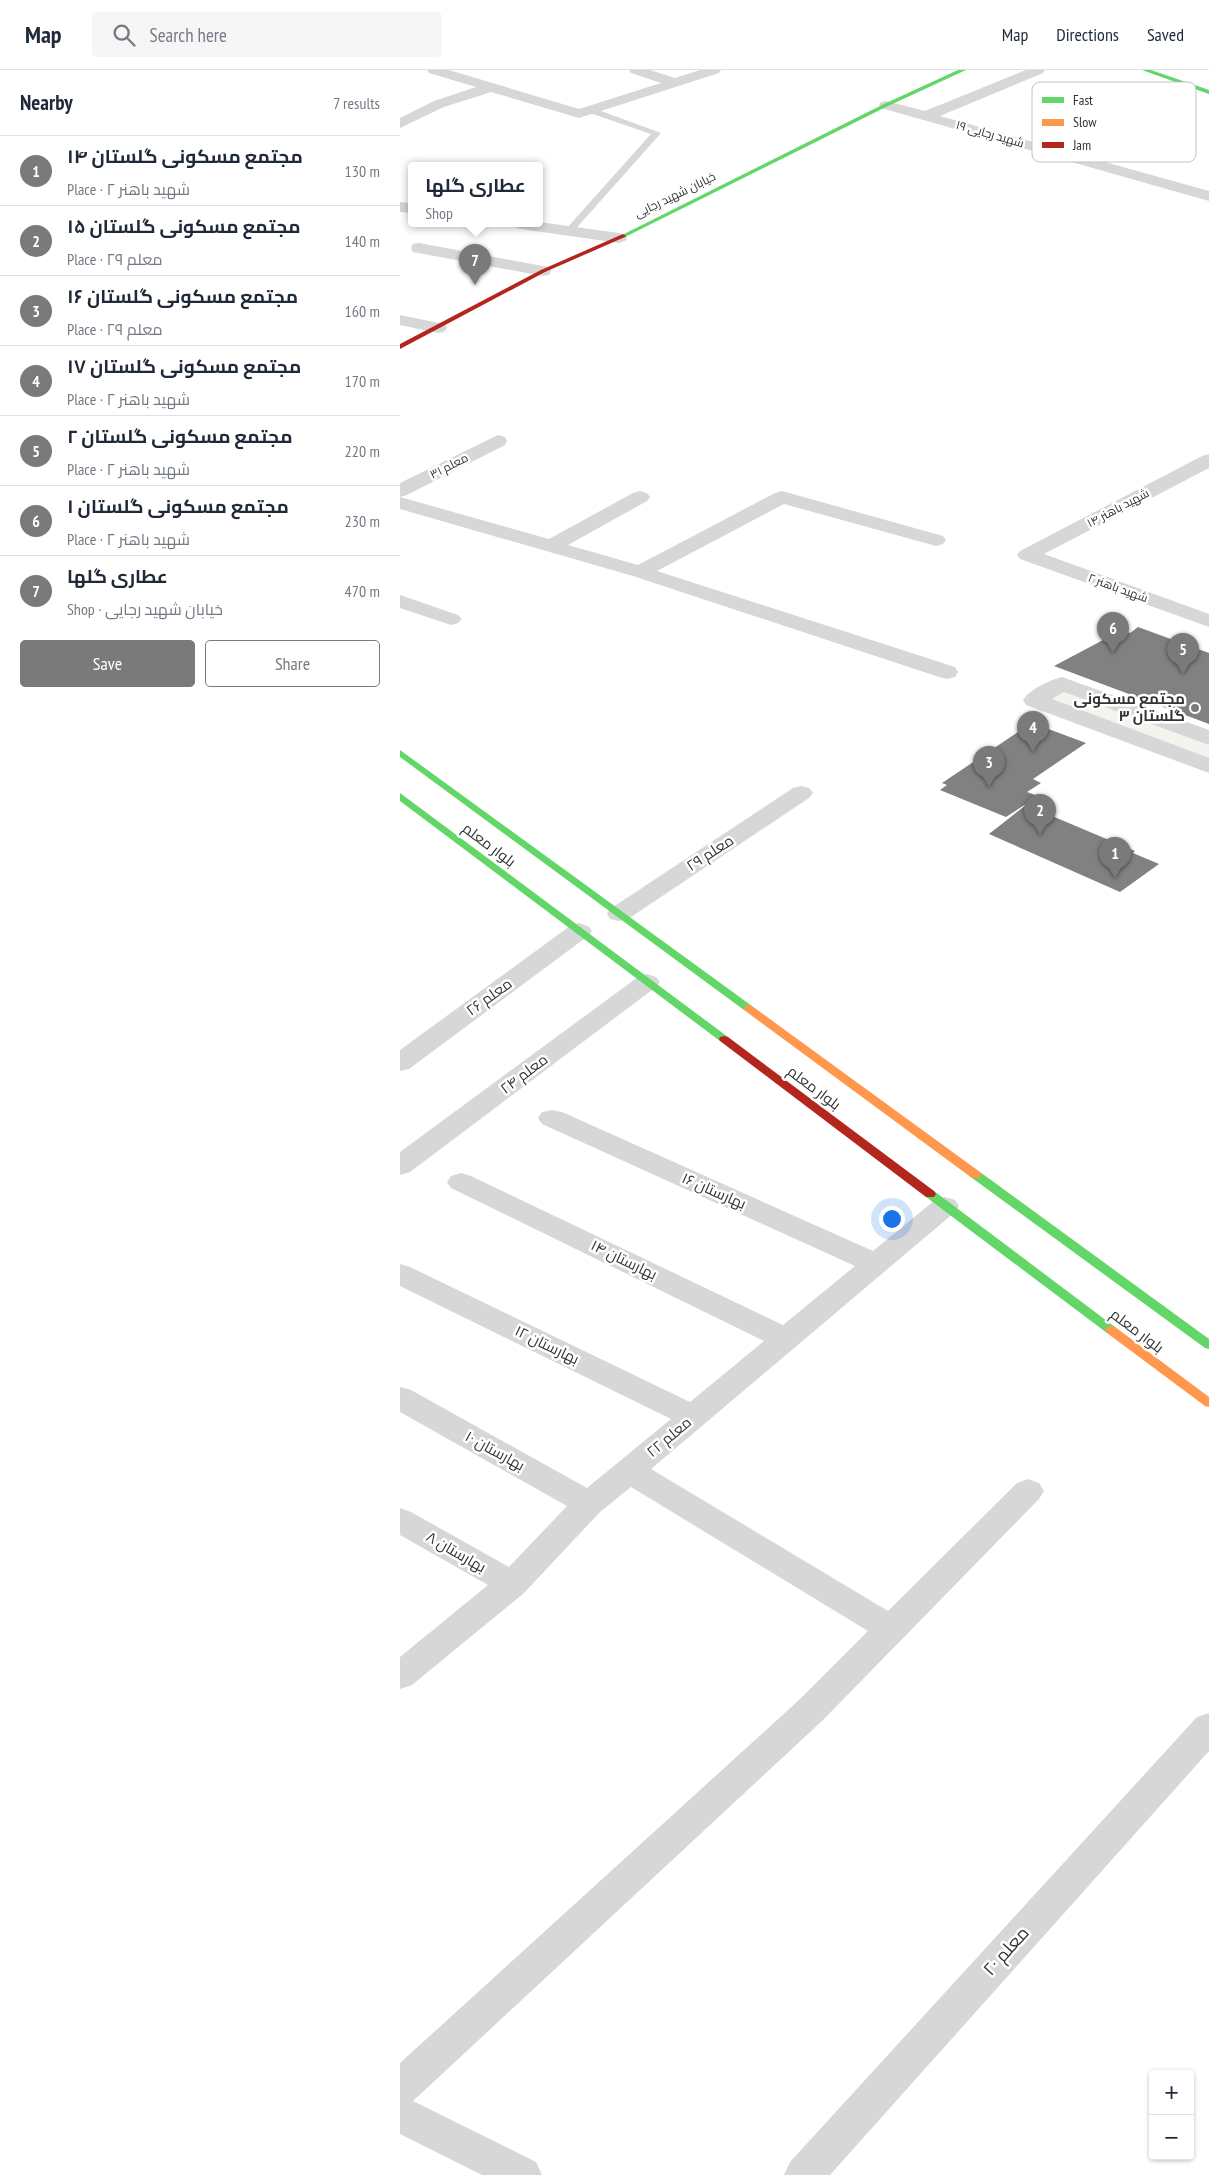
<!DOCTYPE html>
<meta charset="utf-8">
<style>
body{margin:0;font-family:"PT Sans Narrow",Cairo,sans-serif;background:#f6f6f7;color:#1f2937}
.controls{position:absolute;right:15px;bottom:15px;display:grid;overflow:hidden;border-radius:5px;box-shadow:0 1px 4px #0004}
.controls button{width:45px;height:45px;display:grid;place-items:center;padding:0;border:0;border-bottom:1px solid #e0e1e3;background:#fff;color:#1f2937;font:25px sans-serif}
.you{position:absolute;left:491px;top:1148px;width:18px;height:18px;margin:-12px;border:4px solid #fff;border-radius:50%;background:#1a73e8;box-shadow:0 0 0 8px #1a73e833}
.badge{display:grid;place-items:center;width:32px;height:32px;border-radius:50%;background:#7a7a7a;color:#fff;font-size:16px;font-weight:700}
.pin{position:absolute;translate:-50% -41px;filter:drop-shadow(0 1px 2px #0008)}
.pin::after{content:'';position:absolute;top:26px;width:18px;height:15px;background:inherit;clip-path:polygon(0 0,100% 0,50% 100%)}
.popup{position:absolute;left:8px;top:92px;width:135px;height:65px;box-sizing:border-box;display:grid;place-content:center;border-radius:5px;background:#fff;filter:drop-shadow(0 1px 4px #0005);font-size:16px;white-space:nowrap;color:#747a83}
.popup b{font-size:19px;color:#1f2937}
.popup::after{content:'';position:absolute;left:50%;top:100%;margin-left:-10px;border:10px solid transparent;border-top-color:#fff}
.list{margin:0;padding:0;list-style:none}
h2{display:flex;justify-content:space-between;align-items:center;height:65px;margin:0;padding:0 20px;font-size:21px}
h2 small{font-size:16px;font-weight:400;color:#747a83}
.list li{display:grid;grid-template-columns:32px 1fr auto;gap:15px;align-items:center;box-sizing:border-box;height:70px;padding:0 20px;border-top:1px solid #e0e1e3}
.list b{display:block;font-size:19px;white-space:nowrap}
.list p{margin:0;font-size:16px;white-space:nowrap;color:#747a83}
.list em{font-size:16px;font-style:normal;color:#747a83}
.actions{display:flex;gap:10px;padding:15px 20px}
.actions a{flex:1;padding:11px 0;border:1px solid #7a7a7a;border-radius:5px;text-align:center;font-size:18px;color:#7a7a7a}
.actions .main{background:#7a7a7a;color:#fff}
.icon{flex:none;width:28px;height:28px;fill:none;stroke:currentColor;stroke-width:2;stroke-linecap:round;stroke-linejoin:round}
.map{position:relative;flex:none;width:809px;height:2105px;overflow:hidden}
header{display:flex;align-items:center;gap:30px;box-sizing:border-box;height:70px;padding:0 25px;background:#fff;border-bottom:1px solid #e0e1e3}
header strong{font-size:24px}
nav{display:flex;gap:28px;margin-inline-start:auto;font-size:18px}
.search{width:350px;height:45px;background:#f6f6f7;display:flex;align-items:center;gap:12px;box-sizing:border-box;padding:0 18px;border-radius:5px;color:#747a83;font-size:19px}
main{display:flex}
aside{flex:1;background:#fff}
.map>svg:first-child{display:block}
.green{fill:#f1f5ed}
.building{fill:#818181}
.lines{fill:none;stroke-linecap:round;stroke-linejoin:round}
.lane{fill:#d7d7d7;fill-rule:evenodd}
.street{fill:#d7d7d7;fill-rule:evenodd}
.fast{fill:#63d668;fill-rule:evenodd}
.slow{fill:#ff974d;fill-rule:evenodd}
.jam{fill:#b3261e;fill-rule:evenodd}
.poi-dot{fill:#7a7a7a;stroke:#fff;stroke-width:2}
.labels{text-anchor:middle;stroke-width:5;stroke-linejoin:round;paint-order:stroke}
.far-street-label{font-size:12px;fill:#333;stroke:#fff}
.poi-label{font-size:15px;font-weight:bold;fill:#333;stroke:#fff;text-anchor:end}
.street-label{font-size:15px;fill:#333;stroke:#fff}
.near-street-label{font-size:18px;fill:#333;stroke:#fff}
.key{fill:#fff;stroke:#c2c2c2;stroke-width:1}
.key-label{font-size:14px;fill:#333}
</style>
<header>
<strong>Map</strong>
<div class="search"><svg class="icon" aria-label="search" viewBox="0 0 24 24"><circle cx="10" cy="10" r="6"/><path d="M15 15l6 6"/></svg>Search here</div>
<nav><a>Map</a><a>Directions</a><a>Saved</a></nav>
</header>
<main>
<aside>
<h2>Nearby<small>7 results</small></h2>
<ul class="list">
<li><span class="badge">1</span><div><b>مجتمع مسکونی گلستان ۱۴</b><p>Place · شهید باهنر ۲</p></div><em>130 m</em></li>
<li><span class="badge">2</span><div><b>مجتمع مسکونی گلستان ۱۵</b><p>Place · معلم ۲۹</p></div><em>140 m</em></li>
<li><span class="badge">3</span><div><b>مجتمع مسکونی گلستان ۱۶</b><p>Place · معلم ۲۹</p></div><em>160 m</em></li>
<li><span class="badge">4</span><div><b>مجتمع مسکونی گلستان ۱۷</b><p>Place · شهید باهنر ۲</p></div><em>170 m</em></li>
<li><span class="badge">5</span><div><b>مجتمع مسکونی گلستان ۲</b><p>Place · شهید باهنر ۲</p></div><em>220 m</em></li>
<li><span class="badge">6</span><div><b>مجتمع مسکونی گلستان ۱</b><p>Place · شهید باهنر ۲</p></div><em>230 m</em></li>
<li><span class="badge">7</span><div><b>عطاری گلها</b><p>Shop · خیابان شهید رجایی</p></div><em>470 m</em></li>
</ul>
<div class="actions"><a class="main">Save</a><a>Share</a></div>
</aside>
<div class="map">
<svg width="809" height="2105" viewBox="0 0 809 2105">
<rect width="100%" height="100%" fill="#fff"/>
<!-- green -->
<polygon class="green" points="663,616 809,670 809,694 640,630"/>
<!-- building -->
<g class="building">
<polygon points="738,557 809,583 809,654 654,596 722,560 730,563"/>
<polygon points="635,654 686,673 633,709 641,713 627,722 638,726 606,747 540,720 547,715 542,713 624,658 628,659"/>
<polygon points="626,735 735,781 733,783 759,794 720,822 589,764"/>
</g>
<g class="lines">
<!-- lane -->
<polygon class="lane" points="190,37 261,63 172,163 169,164 164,161 166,159 251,64 187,42 186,40"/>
<!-- street -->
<g class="street">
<polygon points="27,0 49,0 179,39 261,13 231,3 229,0 250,0 275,8 300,0 321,0 319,3 179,48 91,22 44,37 0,58 0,48 34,31 76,17 29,3"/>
<polygon points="626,0 645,0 643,3 540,46 809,121 809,131 481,38 479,35 481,32 486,31 525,41"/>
<polygon points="0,132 11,133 11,143 0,142"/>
<polygon points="139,152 219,163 225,165 227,168 225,171 219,173 121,159 115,157 113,154 139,154"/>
<polygon points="19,173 143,196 149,197 151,201 149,205 143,206 13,182 11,178 13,174"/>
<polygon points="0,245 44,254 47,258 44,262 38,263 0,255"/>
<polygon points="98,365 105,367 107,371 105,375 7,425 0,427 0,413"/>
<polygon points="809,384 809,398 644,484 809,544 809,557 620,489 617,485 620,481 802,386"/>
<polygon points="240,421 247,423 250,427 247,431 168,475 238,495 375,423 382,421 543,466 546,470 543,474 536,476 384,434 257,501 555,597 558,602 555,607 547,609 539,607 233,506 0,439 0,427 149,469 233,423"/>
<polygon points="0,525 58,545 62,549 58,553 51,555 0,538"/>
<path d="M662,607L809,660V675L664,622L652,629L809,688V703L626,635L623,630C630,619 650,610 662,607Z"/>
<polygon points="401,716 409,718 413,723 409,728 228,849 219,851 210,849 207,844 210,839 393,718"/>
<polygon points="179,853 188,856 192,861 188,866 9,999 0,1001 0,980 170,856"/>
<polygon points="247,904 256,907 260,912 256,917 10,1102 0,1105 0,1082 238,907"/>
<polygon points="152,1040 162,1042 473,1181 535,1130 545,1127 555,1130 559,1136 555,1142 251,1399 488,1541 617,1413 628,1409 639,1413 644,1421 639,1429 423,1650 13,2031 136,2092 142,2105 82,2105 0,2064 0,1993 399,1630 468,1561 231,1417 200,1442 124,1523 12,1615 0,1619 0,1587 88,1515 0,1465 0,1438 11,1442 109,1497 167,1436 0,1342 0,1317 11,1320 187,1418 271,1349 0,1216 0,1194 10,1197 290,1332 364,1271 51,1118 47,1112 51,1106 61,1103 71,1106 383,1255 455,1196 142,1054 138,1048 142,1042"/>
<polygon points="809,1643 809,1681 430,2105 384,2105 390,2092 797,1647"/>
</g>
<!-- fast -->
<g class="fast">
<polygon points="558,0 566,0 488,36 225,167 220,166 484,34"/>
<polygon points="742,0 751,0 809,20 809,24"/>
<polygon points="0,680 352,936 353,938 352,940 344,940 0,687"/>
<polygon points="0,723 328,967 329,969 328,971 320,971 0,731"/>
<polygon points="576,1101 580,1102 809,1269 809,1279 805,1278 572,1108 570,1105"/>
<polygon points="530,1120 534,1121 715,1257 717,1260 715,1263 707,1263 526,1127 524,1124"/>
</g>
<!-- slow -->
<g class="slow">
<polygon points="348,935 352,936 580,1102 582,1105 580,1108 572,1108 344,940 343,938"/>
<polygon points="711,1256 715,1257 809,1327 809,1337 805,1336 707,1263 705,1260 707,1257"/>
</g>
<!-- jam -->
<g class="jam">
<polygon points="223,164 226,166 225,167 145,202 0,279 0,274 141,200"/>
<polygon points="324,966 328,967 534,1121 536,1124 534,1127 526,1127 320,971 319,969 320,967"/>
</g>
</g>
<!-- markers -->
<circle class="poi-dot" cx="795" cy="638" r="5"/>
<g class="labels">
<!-- far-street labels -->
<g class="far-street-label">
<text transform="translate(590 64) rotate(16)" y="4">شهید رجایی ۱۹</text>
<text transform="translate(275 125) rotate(-26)" y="4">خیابان شهید رجایی</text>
<text transform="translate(49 396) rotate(-27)" y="4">معلم ۳۱</text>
<text transform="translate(718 438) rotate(-28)" y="4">شهید باهنر ۱۴</text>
<text transform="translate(718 518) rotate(20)" y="4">شهید باهنر ۲</text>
</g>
<!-- poi labels -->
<g class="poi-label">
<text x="785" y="634">مجتمع مسکونی<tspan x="785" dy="17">گلستان ۳</tspan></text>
</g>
<!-- street labels -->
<g class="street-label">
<text transform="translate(89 775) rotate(37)" y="5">بلوار معلم</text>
<text transform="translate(310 783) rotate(-33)" y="5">معلم ۲۹</text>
<text transform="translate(89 927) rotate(-36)" y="5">معلم ۲۶</text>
<text transform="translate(124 1004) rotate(-37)" y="5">معلم ۲۴</text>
<text transform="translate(414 1018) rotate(37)" y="5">بلوار معلم</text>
<text transform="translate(314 1121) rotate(24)" y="5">بهارستان ۱۶</text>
<text transform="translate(224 1190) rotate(26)" y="5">بهارستان ۱۴</text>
<text transform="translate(737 1261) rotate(37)" y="5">بلوار معلم</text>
<text transform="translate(147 1275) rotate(26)" y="5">بهارستان ۱۲</text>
<text transform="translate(269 1367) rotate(-40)" y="5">معلم ۲۲</text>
<text transform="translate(95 1381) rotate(29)" y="5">بهارستان ۱۰</text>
<text transform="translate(56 1482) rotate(30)" y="5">بهارستان ۸</text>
</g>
<!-- near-street labels -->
<g class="near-street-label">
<text transform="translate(606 1881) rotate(-48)" y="6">معلم ۲۰</text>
</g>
</g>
<!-- legend -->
<rect x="632" y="12" width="164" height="80" rx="8" class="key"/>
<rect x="642" y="27" width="22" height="6" fill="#63d668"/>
<rect x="642" y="49" width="22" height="7" fill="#ff974d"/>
<rect x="642" y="72" width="22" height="6" fill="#b3261e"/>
<g class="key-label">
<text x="673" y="35">Fast</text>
<text x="673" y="57">Slow</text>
<text x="673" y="80">Jam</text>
</g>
</svg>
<div class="controls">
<button>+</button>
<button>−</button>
</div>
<div class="you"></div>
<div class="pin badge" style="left:715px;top:808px">1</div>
<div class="pin badge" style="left:640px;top:765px">2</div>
<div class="pin badge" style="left:589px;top:717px">3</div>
<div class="pin badge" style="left:633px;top:682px">4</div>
<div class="pin badge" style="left:783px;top:604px">5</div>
<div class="pin badge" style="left:713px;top:583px">6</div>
<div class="pin badge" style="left:75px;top:215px">7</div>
<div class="popup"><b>عطاری گلها</b>Shop</div>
</div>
</main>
